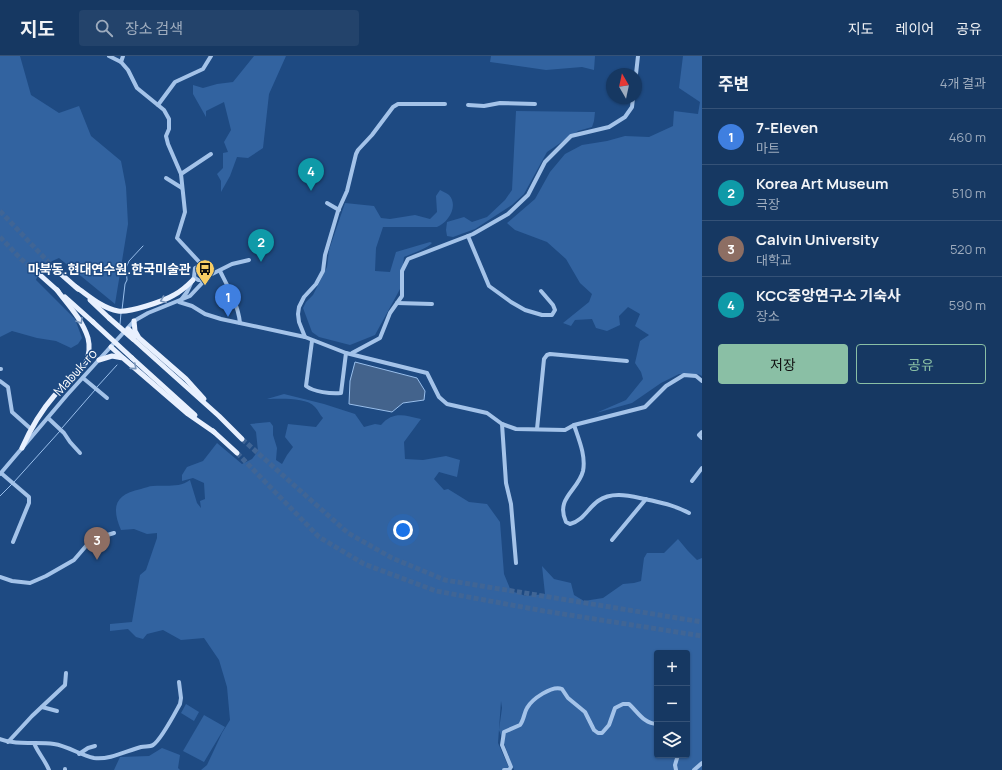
<!DOCTYPE html>
<html lang="ko">
<meta charset="utf-8">
<style>
body{margin:0;font-family:Manrope,"Noto Sans KR",sans-serif;background:#23436b;color:#f1f3f6}
.controls{position:absolute;right:12px;bottom:12px;display:grid;overflow:hidden;border-radius:4px;box-shadow:0 1px 3px #0004}
.controls button{width:36px;height:36px;display:grid;place-items:center;padding:0;border:0;border-bottom:1px solid #355277;background:#163862;color:#f1f3f6;font:20px sans-serif}
.compass{position:absolute;left:606px;top:12px;width:36px;height:36px;border-radius:50%;background:#163862;box-shadow:0 1px 3px #0004;rotate:351deg}
.you{position:absolute;left:403px;top:474px;width:14px;height:14px;margin:-10px;border:3px solid #fff;border-radius:50%;background:#1a73e8;box-shadow:0 0 0 6px #1a73e833}
.badge{display:grid;place-items:center;width:26px;height:26px;border-radius:50%;background:#8abfa5;color:#fff;font-size:13px;font-weight:700}
.pin{position:absolute;translate:-50% -33px;filter:drop-shadow(0 1px 2px #0008)}
.pin::after{content:'';position:absolute;top:21px;width:14px;height:12px;background:inherit;clip-path:polygon(0 0,100% 0,50% 100%)}
.list{margin:0;padding:0;list-style:none}
h2{display:flex;justify-content:space-between;align-items:center;height:52px;margin:0;padding:0 16px;font-size:17px}
h2 small{font-size:13px;font-weight:400;color:#9eacbe}
.list li{display:grid;grid-template-columns:26px 1fr auto;gap:12px;align-items:center;box-sizing:border-box;height:56px;padding:0 16px;border-top:1px solid #355277}
.list b{display:block;font-size:15px;white-space:nowrap}
.list p{margin:0;font-size:13px;white-space:nowrap;color:#9eacbe}
.list em{font-size:13px;font-style:normal;color:#9eacbe}
.actions{display:flex;gap:8px;padding:12px 16px}
.actions a{flex:1;padding:9px 0;border:1px solid #8abfa5;border-radius:4px;text-align:center;font-size:14px;color:#8abfa5}
.actions .main{background:#8abfa5;color:#111}
.icon{flex:none;width:22px;height:22px;fill:none;stroke:currentColor;stroke-width:2;stroke-linecap:round;stroke-linejoin:round}
.map{position:relative;flex:none;width:702px;height:714px;overflow:hidden}
header{display:flex;align-items:center;gap:24px;box-sizing:border-box;height:56px;padding:0 20px;background:#163862;border-bottom:1px solid #355277}
header strong{font-size:19px}
nav{display:flex;gap:22px;margin-inline-start:auto;font-size:14px}
.search{width:280px;height:36px;background:#23436b;display:flex;align-items:center;gap:10px;box-sizing:border-box;padding:0 14px;border-radius:4px;color:#9eacbe;font-size:15px}
main{display:flex}
aside{flex:1;background:#163862}
.map>svg:first-child{display:block}
.green{fill:#3263a0;fill-rule:evenodd}
.water{fill:#43638c;stroke:#98beeb}
.lines{fill:none;stroke-linecap:round;stroke-linejoin:round}
.stream{stroke:#98beeb;stroke-width:1}
.major-tunnel{stroke:#406595;stroke-width:5;stroke-dasharray:5 2.5;stroke-linecap:butt}
.minor{stroke:#a4c3e9;stroke-width:4}
.major{stroke:#e8f0fe;stroke-width:5}
.major-bridge{stroke:#e8f0fe;stroke-width:5}
.oneway{stroke:#7995ba}
.labels{text-anchor:middle;stroke-width:3;stroke-linejoin:round;paint-order:stroke}
.poi-label{font-size:13px;font-weight:bold;fill:#fff;stroke:#1e4a82;text-anchor:end}
.street-label{font-size:13px;fill:#fff;stroke:#1e4a82}
</style>
<header>
<strong>지도</strong>
<div class="search"><svg class="icon" aria-label="search" viewBox="0 0 24 24"><circle cx="10" cy="10" r="6"/><path d="M15 15l6 6"/></svg>장소 검색</div>
<nav><a>지도</a><a>레이어</a><a>공유</a></nav>
</header>
<main>
<div class="map">
<svg width="702" height="714" viewBox="0 0 702 714">
<rect width="100%" height="100%" fill="#1e4a82"/>
<!-- green -->
<g class="green">
<polygon points="0,0 20,0 31,39 59,57 79,50 91,80 121,105 126,131 128,168 115,248 59,202 41,210 36,224 75,263 82,282 78,288 71,292 56,285 37,282 12,275 0,281"/>
<polygon points="254,0 286,0 269,38 263,92 248,102 237,101 230,120 221,136 221,125 217,118 223,112 223,97 228,96 224,86 231,74 224,46 206,55 206,61 193,38 193,29 203,32 217,28 233,26"/>
<polygon points="491,0 595,0 594,14 582,11 546,14 490,6"/>
<polygon points="683,0 702,0 702,320 698,318 679,318 661,327 632,347 596,357 626,344 643,323 641,316 635,307 640,285 649,279 635,270 640,258 628,251 619,260 620,269 607,275 596,272 592,263 575,264 571,270 563,267 589,246 592,238 580,227 566,203 547,186 515,174 507,167 535,143 550,116 565,98 582,89 607,85 625,80 649,81 673,70 674,55 698,58 700,46 679,32"/>
<polygon points="516,55 595,56 594,65 592,71 578,75 547,96 524,138 512,149 475,173 453,181 447,180 446,174 447,166 464,161 472,166 487,161 505,144 512,134"/>
<path d="M440,134C443,136 447,137 449,139C459,150 448,167 437,171H383L376,192L375,215L390,216L396,196L430,186L432,187C428,192 411,198 404,201L400,233L375,279L350,289L319,281L312,276L303,252L306,246L313,239L327,211L329,194L345,147L374,150L381,162L390,163L415,159L430,163L437,156L436,140Z"/>
<path d="M284,338L324,348L355,358L364,371L375,368L381,369C393,355 404,359 421,363L404,386L405,403L423,404L446,400L460,404L457,421L439,416L434,423L444,434L448,433L469,446L487,448L500,466L504,518L511,535L526,540L545,538L542,510L554,523L571,527L574,539L584,545L603,542L623,528L634,527L641,525L644,502L647,497H664L678,483L688,495L697,504L702,502V714H514L499,674L502,652L501,645L498,687L510,714H201L207,709L222,677L230,664L227,631L219,604L204,582L181,584L163,574L147,578L143,583L136,581L128,573L110,575V568L132,566L140,519L146,514L157,482V477L147,478L134,473L121,474C111,451 115,438 141,433C145,432 149,430 153,430C166,429 179,432 190,424L197,447L201,452L200,445L205,443L204,427L193,422L182,425V419L187,411L203,405L217,387L242,408L252,403L258,395L256,376L250,368L270,366L273,370V379L277,392L276,404L282,408L287,399L293,391L285,381L288,368L316,371L323,362C320,359 318,354 315,351C306,341 280,343 267,343ZM657,597H687V699H657Z"/>
<polygon points="186,648 199,656 194,665 181,657"/>
<polygon points="204,659 225,671 204,706 183,695"/>
<polygon points="162,692 180,699 178,712 180,714 114,714 120,701 149,700"/>
</g>
<!-- water -->
<polygon class="water" points="355,306 417,322 425,335 424,344 403,347 392,356 349,348 350,325"/>
<g class="lines">
<!-- stream -->
<g class="stream">
<polyline points="122,254 125,228 127,224 126,212 129,205 143,190"/>
<polyline points="120,268 121,257"/>
<polyline points="97,331 117,309"/>
<polyline points="62,372 95,334"/>
<polyline points="14,426 60,375"/>
<polyline points="0,440 12,428"/>
</g>
<!-- major-tunnel -->
<g class="major-tunnel">
<polyline points="0,155 53,211"/>
<polyline points="0,181 21,203 39,218"/>
<polyline points="242,383 348,477 392,502 445,524 702,566"/>
<polyline points="237,397 319,481 364,508 436,535 544,555 702,580"/>
</g>
<!-- minor -->
<g class="minor">
<polyline points="109,0 121,6 128,14 137,32 164,54 169,63 169,73 166,80 168,88 181,118 185,156 177,182 202,209"/>
<polyline points="121,6 123,0"/>
<polyline points="636,18 638,0"/>
<polyline points="158,49 175,26 203,13 211,0"/>
<polyline points="468,49 484,50 500,47 535,48"/>
<polyline points="181,118 211,98"/>
<polyline points="166,122 182,132"/>
<polyline points="327,147 339,154"/>
<polyline points="468,180 489,230 511,246 525,254 542,259 552,259 555,254 553,249 541,235"/>
<path d="M220,215C228,231 238,248 240,267"/>
<polyline points="208,220 232,208 249,204"/>
<polyline points="181,244 187,236 194,221 195,212 202,209 208,212 209,216 205,224 198,224 194,221"/>
<polyline points="179,246 192,250 205,258 221,263 305,281 346,297 427,317 439,341 447,348 487,357 502,368 516,373 565,374 574,369 645,351 666,330 684,319 696,320 702,325"/>
<polyline points="397,247 432,248"/>
<polyline points="305,281 299,266 298,258 299,251 304,241 316,228 323,215 325,199 338,155 347,135 356,98 358,94 372,79 393,51 398,48 445,48"/>
<path d="M312,285L306,330C314,336 331,338 341,337L346,297"/>
<polyline points="352,297 380,282 390,257 402,240 402,215 408,203 473,178 508,158 528,139 545,106 571,80 609,71 625,61 632,51 633,42"/>
<polyline points="0,313 1,313"/>
<polyline points="83,322 107,342"/>
<polyline points="0,325 8,331 12,356 31,373"/>
<polyline points="48,362 64,377 70,386 80,397"/>
<polyline points="502,368 506,427 511,448 516,507"/>
<path d="M574,369C579,384 586,400 583,415C578,435 555,442 566,466L570,468C583,465 588,452 598,445C612,435 630,440 645,443C662,447 674,449 689,457"/>
<polyline points="537,373 544,303 547,299 550,298 627,305"/>
<polyline points="702,376 699,379 702,382"/>
<polyline points="1,417 29,441 29,447 13,486"/>
<polyline points="0,418 67,339 134,265 148,257 190,240 205,224"/>
<polyline points="692,425 702,412"/>
<polyline points="612,484 646,443"/>
<polyline points="0,521 12,525 30,527 46,520 74,504 86,490 94,483 114,477"/>
<polyline points="42,651 57,655"/>
<path d="M0,683C18,690 35,685 54,688C68,690 80,699 94,702C110,704 126,695 141,691C145,690 150,691 153,689C161,684 175,657 180,648L181,642L179,626"/>
<polyline points="8,686 32,660 65,629 66,617"/>
<path d="M34,687C38,697 45,704 49,714"/>
<polyline points="79,698 88,692 95,690"/>
<polyline points="65,714 65,713"/>
<path d="M504,714H509L511,711L502,689L504,676L520,669C524,664 524,657 527,652C532,643 552,629 562,633L568,642L585,656L594,674L598,677H602L609,669L615,652L623,648H629C638,656 644,668 657,668"/>
<polyline points="676,714 675,709 678,699"/>
<polyline points="694,714 702,707"/>
</g>
<!-- major -->
<g class="major">
<polyline points="53,211 78,233"/>
<polyline points="39,218 58,235"/>
<path d="M76,231C89,240 102,252 118,255C129,257 164,245 174,239C182,235 187,230 193,224"/>
<polyline points="65,241 93,266"/>
<polyline points="90,244 109,262"/>
<polyline points="134,265 135,275 139,282 186,323 204,343"/>
<polyline points="128,273 136,280"/>
<polyline points="133,283 219,360 242,383"/>
<polyline points="111,291 122,301"/>
<polyline points="132,302 195,359"/>
<polyline points="99,304 112,300 123,302 188,358 214,376"/>
<polyline points="213,375 237,397"/>
<path d="M22,392C31,372 40,356 54,340C62,331 81,316 86,306C89,299 90,290 88,282C82,263 68,249 57,234"/>
</g>
<!-- major-bridge -->
<g class="major-bridge">
<polyline points="109,262 133,283"/>
<polyline points="93,266 132,302"/>
</g>
</g>
<!-- one-way arrows -->
<defs><path id="oneway-chevron" d="M-2-3.5L2.5 0L-2 3.5" fill="none" stroke-width="1.6" stroke-linecap="round" stroke-linejoin="round"/></defs>
<g class="oneway">
<use href="#oneway-chevron" transform="translate(163 244) rotate(159)"/>
<use href="#oneway-chevron" transform="translate(80 265) rotate(60)"/>
<use href="#oneway-chevron" transform="translate(134 311) rotate(41)"/>
</g>
<!-- icons -->
<defs>
<symbol id="bus-pin" viewBox="-11 -11 22 30"><path d="M0 17L-7.5 6A9.5 9.5 0 1 1 7.5 6Z" fill="#f8cd64" stroke="#1e4a82"/><path d="M-5-6H5V4H4V6H2V4H-2V6H-4V4H-5ZM-3.5-4V0h7V-4ZM-3.5 1.2v1.5H-2V1.2ZM2 1.2v1.5H3.5V1.2Z" fill="#111"/></symbol>
</defs>
<g fill-rule="evenodd">
<use href="#bus-pin" x="194" y="202" width="22" height="30"/>
</g>
<g class="labels">
<!-- poi labels -->
<g class="poi-label">
<text x="191" y="218">마북동.현대연수원.한국미술관</text>
</g>
<!-- street labels -->
<g class="street-label">
<text transform="translate(75 316) rotate(-48)" y="5">Mabuk-ro</text>
</g>
</g>
</svg>
<div class="controls">
<button>+</button>
<button>−</button>
<button><svg class="icon" aria-label="layers" viewBox="0 0 24 24"><path d="M12 4l9 5-9 5-9-5zM3 14l9 5 9-5"/></svg></button>
</div>
<svg class="compass" viewBox="-18 -18 36 36"><path d="M0-13l5 13h-10z" fill="#e53935"/><path d="M0 13l5-13h-10z" fill="#9eacbe"/></svg>
<div class="you"></div>
<div class="pin badge" style="left:228px;top:261px;background:#3f7fe0">1</div>
<div class="pin badge" style="left:261px;top:206px;background:#0f9aa8">2</div>
<div class="pin badge" style="left:97px;top:504px;background:#8d6e63">3</div>
<div class="pin badge" style="left:311px;top:135px;background:#0f9aa8">4</div>
</div>
<aside>
<h2>주변<small>4개 결과</small></h2>
<ul class="list">
<li><span class="badge" style="background:#3f7fe0">1</span><div><b>7-Eleven</b><p>마트</p></div><em>460 m</em></li>
<li><span class="badge" style="background:#0f9aa8">2</span><div><b>Korea Art Museum</b><p>극장</p></div><em>510 m</em></li>
<li><span class="badge" style="background:#8d6e63">3</span><div><b>Calvin University</b><p>대학교</p></div><em>520 m</em></li>
<li><span class="badge" style="background:#0f9aa8">4</span><div><b>KCC중앙연구소 기숙사</b><p>장소</p></div><em>590 m</em></li>
</ul>
<div class="actions"><a class="main">저장</a><a>공유</a></div>
</aside>
</main>
